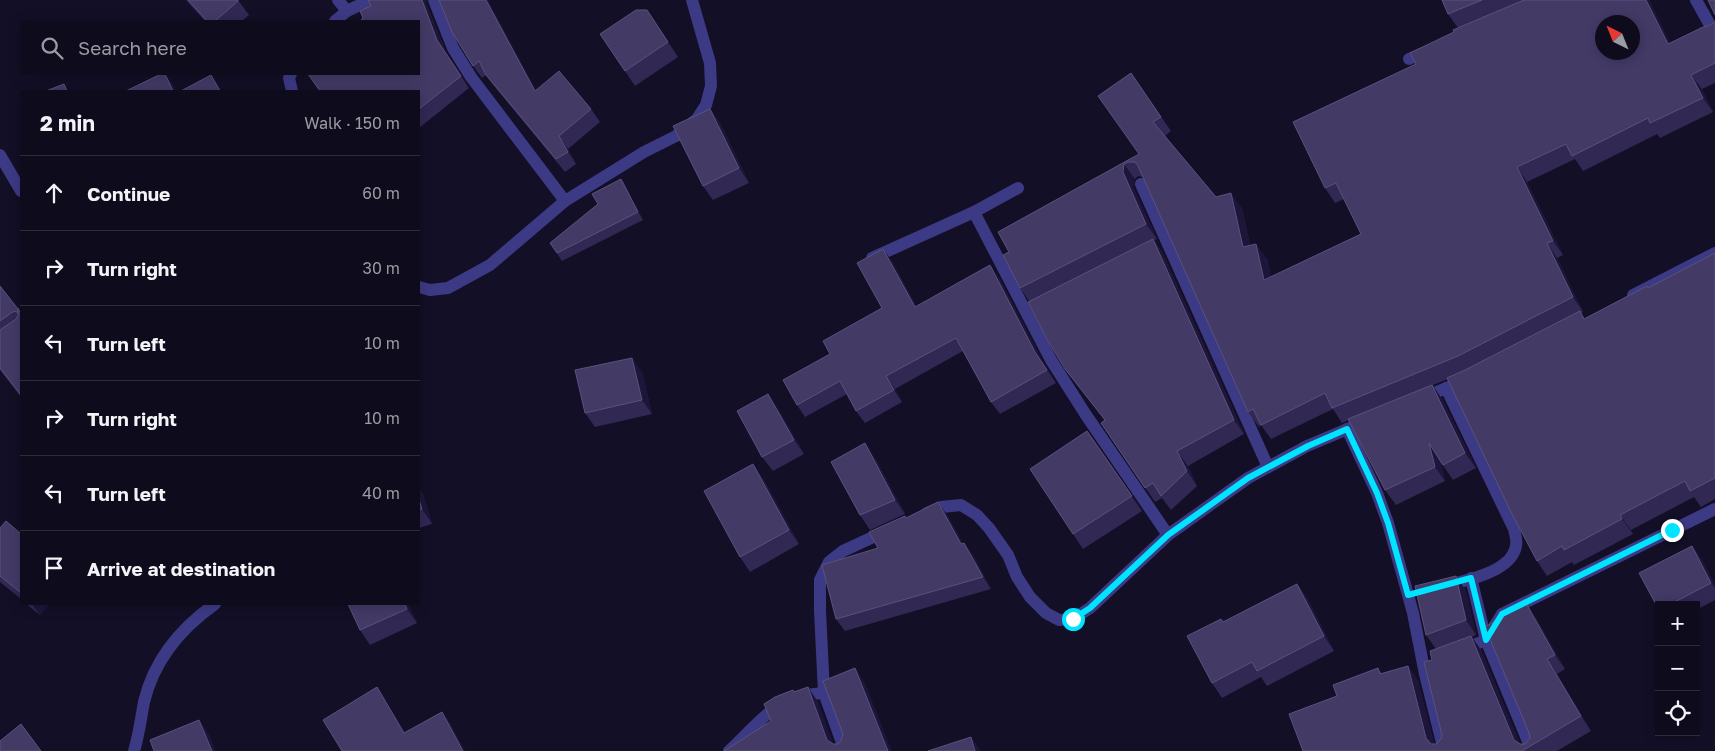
<!DOCTYPE html>
<meta charset="utf-8">
<style>
body{margin:0;font-family:"Golos Text",sans-serif;background:#171425;color:#f1f3f6}
.controls{position:absolute;right:15px;bottom:15px;display:grid;overflow:hidden;border-radius:0px;box-shadow:0 2px 12px #0003}
.controls button{width:45px;height:45px;display:grid;place-items:center;padding:0;border:0;border-bottom:1px solid #2e2b3b;background:#0e0b1c;color:#f1f3f6;font:25px sans-serif}
.compass{position:absolute;left:1595px;top:15px;width:45px;height:45px;border-radius:50%;background:#0e0b1c;box-shadow:0 2px 12px #0003;rotate:317deg}
.stop{position:absolute;width:15px;height:15px;margin:-11px;border:4px solid #00e5ff;border-radius:50%;background:#fff}
.stop.end{background:#00e5ff;border-color:#fff;box-shadow:0 1px 5px #0008}
.list{margin:0;padding:0;list-style:none}
h2{display:flex;justify-content:space-between;align-items:center;height:65px;margin:0;padding:0 20px;font-size:21px}
h2 small{font-size:16px;font-weight:400;color:#9b9ba3}
.list li{display:grid;grid-template-columns:32px 1fr auto;gap:15px;align-items:center;box-sizing:border-box;height:75px;padding:0 20px;border-top:1px solid #2e2b3b}
.list b{display:block;font-size:19px;white-space:nowrap}
.list em{font-size:16px;font-style:normal;color:#9b9ba3}
.icon{flex:none;width:28px;height:28px;fill:none;stroke:currentColor;stroke-width:2;stroke-linecap:round;stroke-linejoin:round}
.map{position:relative;flex:none;width:1715px;height:751px;overflow:hidden}
.search{position:absolute;background:#0e0b1c;box-shadow:0 2px 12px #0003;left:20px;top:20px;width:400px;height:55px;display:flex;align-items:center;gap:12px;box-sizing:border-box;padding:0 18px;border-radius:0px;color:#9b9ba3;font-size:19px}
.panel{position:absolute;background:#0e0b1c;box-shadow:0 2px 12px #0003;left:20px;top:90px;width:400px;height:515px;border-radius:0px}
.map>svg:first-child{display:block}
.lines{fill:none;stroke-linecap:round;stroke-linejoin:round}
.street{stroke:#3d3a85;stroke-width:12}
.wall{fill:#312854}
.shaded-wall{fill:#1d163a}
.building{fill:#433a66;stroke:#5a527e;fill-rule:evenodd}
.route{stroke:#00e5ff;stroke-width:6}
</style>
<div class="map">
<svg width="1715" height="751" viewBox="0 0 1715 751">
<rect width="100%" height="100%" fill="#130f26"/>
<g class="lines">
<!-- street -->
<g class="street">
<polyline points="338,0 347,11"/>
<polyline points="434,0 453,48 471,77 565,201"/>
<polyline points="1696,0 1715,34"/>
<polyline points="335,21 347,11 370,0"/>
<polyline points="1409,59 1428,51"/>
<polyline points="291,74 289,78 292,91"/>
<polyline points="0,155 21,191"/>
<polyline points="1141,184 1268,467"/>
<polyline points="974,212 1051,360 1086,415 1168,535"/>
<polyline points="872,258 974,212 1018,188"/>
<polyline points="419,287 430,290 448,288 490,265 565,201 644,152 676,136 697,119 706,105 711,86 710,63 692,0"/>
<polyline points="1633,295 1715,253"/>
<polyline points="1422,398 1466,380"/>
<polyline points="1347,429 1377,493 1388,523 1413,613 1425,674 1444,751"/>
<polyline points="927,513 941,507 961,505 977,515 989,528 1008,555 1017,577 1030,597 1046,613 1059,620 1073,619 1090,608 1168,535 1248,478 1307,446 1369,420"/>
<polyline points="1471,578 1486,640 1532,751"/>
<path d="M1444,586C1464,581 1505,573 1514,552C1518,545 1516,537 1514,529L1446,388"/>
<polyline points="1461,650 1486,640 1502,614 1715,509"/>
<path d="M134,751C139,735 141,718 144,702C154,660 181,628 215,604"/>
<path d="M729,751C750,732 769,706 797,697C805,694 815,694 824,693"/>
<polyline points="845,751 824,693 820,611 820,580 829,562 843,551 886,531"/>
</g>
</g>
<!-- wall -->
<g class="wall">
<polygon points="186,0 238,0 249,15 242,21 205,21"/>
<polygon points="439,0 536,90 591,109 600,122 568,149 576,164 565,172 495,87 486,75 482,78 469,60"/>
<polygon points="1442,0 1649,0 1670,43 1708,26 1715,22 1715,83 1702,89 1713,112 1660,138 1657,134 1583,171 1575,159 1527,182 1563,255 1557,258 1583,312 1581,313 1585,319 1649,288 1715,253 1715,499 1701,507 1694,497 1631,530 1633,534 1574,565 1572,562 1547,576 1537,561 1448,379 1433,385 1442,399 1476,468 1453,480 1440,461 1445,481 1396,505 1385,490 1349,420 1342,423 1333,409 1271,439 1261,425 1259,427 1248,412 1143,177 1138,176 1135,179 1133,187 1157,239 1154,240 1163,254 1244,434 1188,466 1197,486 1171,510 1162,498 1155,502 1101,423 1105,420 1076,383 1065,369 1029,301 1020,288 1009,252 998,232 1139,154 1131,73 1171,131 1165,136 1216,197 1242,208 1250,245 1267,259 1271,277 1361,234 1344,199 1335,203 1325,188 1416,64 1458,28 1448,14"/>
<polygon points="426,3 446,52 469,88 419,128 419,91 363,18 371,6"/>
<polygon points="647,10 678,57 635,86 600,34"/>
<polygon points="710,109 720,123 749,183 713,200 703,186"/>
<polygon points="621,179 626,187 643,220 562,261 550,243 598,204"/>
<polygon points="892,261 916,306 999,278 1044,364 1056,383 1000,414 991,402 963,351 895,389 902,402 865,423 856,411 847,394 805,417 797,405 830,354 882,308"/>
<polygon points="0,286 20,312 21,311 21,397 0,370"/>
<polygon points="642,372 652,414 595,427 585,413"/>
<polygon points="778,409 804,454 773,471 762,457"/>
<polygon points="1087,431 1142,511 1083,549 1073,534"/>
<polygon points="875,458 905,514 870,530 860,515"/>
<polygon points="763,478 799,544 750,572 740,557"/>
<polygon points="419,489 423,494 432,524 419,528"/>
<polygon points="938,502 947,515 963,544 973,555 991,589 845,631 836,619 878,548 906,518"/>
<polygon points="0,528 21,534 21,599 0,582"/>
<polygon points="1692,546 1702,560 1715,585 1715,600 1696,610 1696,605 1659,605"/>
<polygon points="1456,576 1466,591 1476,635 1472,637 1481,650 1520,744 1525,744 1530,738 1536,618 1565,669 1557,674 1591,731 1557,751 1303,751 1337,696 1378,668 1382,674 1408,666 1418,681 1434,744 1436,744 1441,739 1442,735 1432,660 1436,649 1426,635"/>
<polygon points="1297,584 1307,598 1334,651 1267,686 1261,677 1222,698 1212,683 1221,619 1223,622"/>
<polygon points="26,604 49,604 40,615"/>
<polygon points="348,604 408,604 417,623 370,645 360,630"/>
</g>
<!-- shaded-wall -->
<g class="shaded-wall">
<polygon points="422,0 427,0 426,3 446,52 469,88 437,40"/>
<polygon points="486,0 488,0 543,103 535,91"/>
<polygon points="1646,0 1649,0 1678,59 1668,44"/>
<polygon points="165,74 174,86 176,91 173,91"/>
<polygon points="211,75 220,88 222,91 220,91"/>
<polygon points="1691,75 1702,89 1713,112 1703,98"/>
<polygon points="710,109 720,123 749,183 739,168"/>
<polygon points="559,136 568,149 576,164 568,152"/>
<polygon points="1124,164 1135,179 1133,187 1157,239 1146,224 1123,172"/>
<polygon points="1517,167 1527,182 1563,255 1553,241"/>
<polygon points="621,179 626,187 643,220 638,212"/>
<polygon points="1231,193 1242,208 1253,261 1243,247"/>
<polygon points="1153,239 1163,254 1244,434 1234,420"/>
<polygon points="1547,243 1557,258 1583,312 1573,297"/>
<polygon points="1256,244 1267,259 1275,295 1264,280"/>
<polygon points="883,249 892,261 923,319 915,307"/>
<polygon points="990,265 999,278 1044,364 1056,383 1035,352"/>
<polygon points="632,358 642,372 652,414 642,400"/>
<polygon points="886,376 895,389 902,402 894,390"/>
<polygon points="1432,385 1442,399 1476,468 1465,453"/>
<polygon points="768,394 778,409 804,454 794,440"/>
<polygon points="865,443 875,458 905,514 895,500"/>
<polygon points="1429,443 1439,458 1445,481 1435,467"/>
<polygon points="1177,451 1188,466 1197,486 1187,471"/>
<polygon points="753,464 763,478 799,544 789,530"/>
<polygon points="419,489 423,494 432,524 422,509 419,500"/>
<polygon points="938,502 947,515 970,557 961,544"/>
<polygon points="1620,515 1631,530 1633,534 1622,519"/>
<polygon points="964,543 973,555 991,589 983,577"/>
<polygon points="1692,546 1702,560 1715,585 1715,588 1711,583"/>
<polygon points="1456,576 1466,591 1476,635 1466,620"/>
<polygon points="1297,584 1307,598 1334,651 1324,636"/>
<polygon points="1526,603 1536,618 1565,669 1555,655"/>
<polygon points="32,604 49,604 40,615"/>
<polygon points="405,604 408,604 417,623 407,609"/>
<polygon points="1471,636 1481,650 1523,751 1514,740"/>
<polygon points="1547,659 1557,674 1591,731 1581,716"/>
<polygon points="1408,666 1418,681 1436,751 1426,738"/>
<polygon points="855,668 865,683 892,751 888,751"/>
<polygon points="377,687 385,699 412,745 404,733"/>
<polygon points="808,687 818,702 836,751 827,740"/>
<polygon points="442,712 451,724 465,751 463,751"/>
<polygon points="199,720 209,734 216,751 212,751"/>
<polygon points="971,737 981,751 975,751"/>
</g>
<!-- building -->
<g class="building">
<polygon points="188,0 238,0 238,1 215,21 207,21"/>
<polygon points="368,0 422,0 437,40 461,76 419,109 419,91 320,91 308,74 419,74 419,21 360,21 363,18 360,11 371,6"/>
<polygon points="439,0 486,0 535,91 559,71 591,109 559,136 568,152 556,159 486,75 479,61 473,66 452,32"/>
<polygon points="1442,0 1482,0 1448,14"/>
<path d="M1524,0H1646L1668,44L1703,27L1708,26L1715,22V63L1691,75L1703,98L1650,123L1648,118L1572,156L1566,144L1517,167L1553,241L1547,243L1573,297L1458,356L1332,408L1325,393L1261,425L1253,409L1248,412L1138,166L1135,162H1128L1124,164L1123,172L1146,224L1020,288L1003,255L1009,252L998,232L1139,154L1098,96L1131,73L1161,117L1153,122L1216,197L1231,193L1243,247L1256,244L1264,280L1361,234L1336,183L1325,188L1293,122L1416,64L1410,53L1454,32L1453,30ZM1602,22H1632V52H1602Z"/>
<polygon points="1708,0 1715,0 1715,15"/>
<polygon points="636,10 647,10 668,42 625,71 600,34"/>
<polygon points="161,74 165,74 173,91 126,91"/>
<polygon points="211,75 220,91 181,91"/>
<polygon points="64,84 67,91 46,91"/>
<polygon points="710,109 739,168 703,186 673,126"/>
<polygon points="621,179 638,212 557,253 550,243 598,204 592,194"/>
<polygon points="1153,239 1234,420 1177,451 1187,471 1161,496 1153,483 1145,488 1101,423 1105,420 1065,369 1048,341 1028,302"/>
<polygon points="883,249 915,307 990,265 1035,352 1047,370 991,402 956,338 886,376 894,390 856,411 840,381 797,405 783,380 830,354 823,341 882,308 857,263"/>
<polygon points="1715,253 1715,478 1690,491 1685,481 1620,515 1622,519 1564,550 1562,546 1537,561 1512,514 1447,378 1465,370 1580,311 1584,319 1647,286 1648,288"/>
<polygon points="0,286 18,309 18,313 15,311 11,313 0,321"/>
<polygon points="18,308 20,312 21,311 21,346 20,347 21,348 21,393 20,394 0,368 0,330 16,319 18,315"/>
<polygon points="632,358 642,400 585,413 575,370"/>
<polygon points="1432,385 1465,453 1443,465 1429,443 1435,467 1385,490 1348,419"/>
<polygon points="768,394 794,440 762,457 737,411"/>
<polygon points="1087,431 1132,496 1073,534 1030,469"/>
<polygon points="865,443 895,500 860,515 831,462"/>
<polygon points="753,464 789,530 740,557 704,491"/>
<polygon points="419,500 422,509 419,510"/>
<polygon points="938,502 961,544 964,543 983,577 836,619 822,565 878,548 869,532 905,516 906,518"/>
<polygon points="6,521 21,534 21,593 0,576 0,528"/>
<polygon points="1692,546 1711,583 1669,605 1659,605 1659,610 1639,573"/>
<polygon points="1456,576 1466,620 1426,635 1415,586"/>
<polygon points="1297,584 1324,636 1257,671 1252,662 1212,683 1187,636 1221,619 1223,622"/>
<polygon points="1526,603 1555,655 1547,659 1581,716 1522,751 1303,751 1289,714 1337,696 1333,685 1378,668 1380,674 1408,666 1426,738 1431,744 1436,744 1441,739 1442,735 1424,662 1432,660 1430,651 1471,636 1514,740 1520,744 1525,744 1530,738 1529,733 1485,627"/>
<polygon points="348,604 405,604 407,609 360,630"/>
<polygon points="855,668 888,751 724,751 771,721 764,704 775,697 793,690 794,692 808,687 827,740 833,744 838,744 841,741 843,734 823,681"/>
<polygon points="377,687 404,733 442,712 463,751 342,751 323,720"/>
<polygon points="199,720 212,751 154,751 150,740"/>
<polygon points="21,724 41,751 0,751 0,741"/>
<polygon points="971,737 975,751 928,751"/>
</g>
<g class="lines">
<!-- route -->
<polyline class="route" points="1073,619 1090,608 1168,535 1248,478 1308,446 1347,429 1377,493 1388,523 1408,595 1471,578 1486,640 1502,614 1672,530"/>
</g>
</svg>
<div class="controls">
<button>+</button>
<button>−</button>
<button><svg class="icon" aria-label="locate" viewBox="0 0 24 24"><circle cx="12" cy="12" r="6"/><path d="M12 2v4M12 18v4M2 12h4M18 12h4"/></svg></button>
</div>
<svg class="compass" viewBox="-18 -18 36 36"><path d="M0-13l5 13h-10z" fill="#e53935"/><path d="M0 13l5-13h-10z" fill="#9b9ba3"/></svg>
<div class="stop" style="left:1073px;top:619px"></div>
<div class="stop end" style="left:1672px;top:530px"></div>
<div class="search"><svg class="icon" aria-label="search" viewBox="0 0 24 24"><circle cx="10" cy="10" r="6"/><path d="M15 15l6 6"/></svg>Search here</div>
<section class="panel">
<h2>2 min<small>Walk · 150 m</small></h2>
<ul class="list">
<li><svg class="icon" aria-label="ahead" viewBox="0 0 24 24"><path d="M12 20V5M6 11l6-6 6 6"/></svg><div><b>Continue</b></div><em>60 m</em></li>
<li><svg class="icon" aria-label="right" viewBox="0 0 24 24"><path d="M7 20v-9h11M14 6l5 5-5 5"/></svg><div><b>Turn right</b></div><em>30 m</em></li>
<li><svg class="icon" aria-label="left" viewBox="0 0 24 24"><path d="M17 20v-9H6M10 6l-5 5 5 5"/></svg><div><b>Turn left</b></div><em>10 m</em></li>
<li><svg class="icon" aria-label="right" viewBox="0 0 24 24"><path d="M7 20v-9h11M14 6l5 5-5 5"/></svg><div><b>Turn right</b></div><em>10 m</em></li>
<li><svg class="icon" aria-label="left" viewBox="0 0 24 24"><path d="M17 20v-9H6M10 6l-5 5 5 5"/></svg><div><b>Turn left</b></div><em>40 m</em></li>
<li><svg class="icon" aria-label="arrive" viewBox="0 0 24 24"><path d="M6 21V4h12l-3 4 3 4H6"/></svg><div><b>Arrive at destination</b></div></li>
</ul>
</section>
</div>
